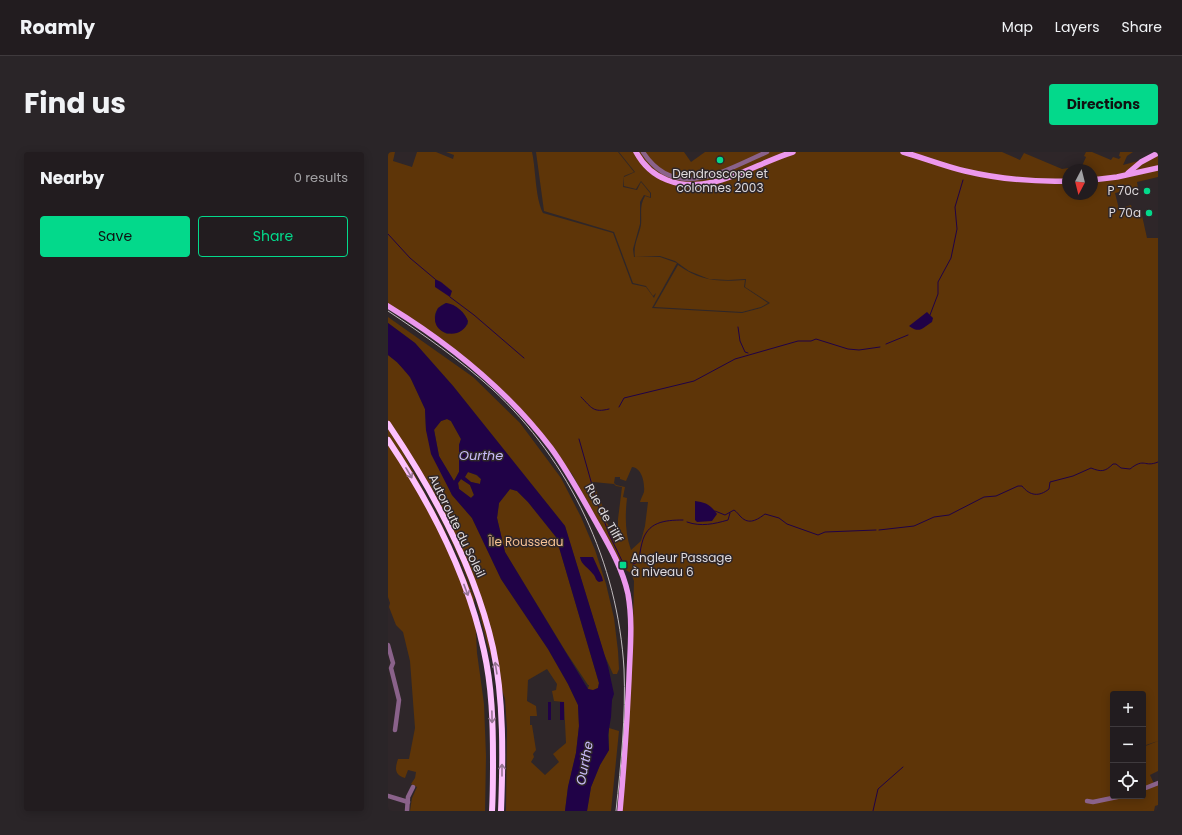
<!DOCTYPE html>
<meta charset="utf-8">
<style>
body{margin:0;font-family:Poppins,sans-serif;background:#2a2528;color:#f1f3f6}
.controls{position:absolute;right:12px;bottom:12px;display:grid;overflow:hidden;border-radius:4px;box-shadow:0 2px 10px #0003}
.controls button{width:36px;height:36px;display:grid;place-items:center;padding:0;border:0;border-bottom:1px solid #3f3a3d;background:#221c1f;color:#f1f3f6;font:20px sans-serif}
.compass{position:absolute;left:674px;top:12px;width:36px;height:36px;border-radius:50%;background:#221c1f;box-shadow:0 2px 10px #0003;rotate:187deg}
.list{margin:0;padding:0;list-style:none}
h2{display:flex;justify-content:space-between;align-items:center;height:52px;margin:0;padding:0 16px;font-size:17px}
h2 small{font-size:13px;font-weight:400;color:#a2a1a4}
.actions{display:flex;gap:8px;padding:12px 16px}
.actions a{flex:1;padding:9px 0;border:1px solid #03d98b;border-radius:4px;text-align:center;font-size:14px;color:#03d98b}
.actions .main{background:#03d98b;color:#111}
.icon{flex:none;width:22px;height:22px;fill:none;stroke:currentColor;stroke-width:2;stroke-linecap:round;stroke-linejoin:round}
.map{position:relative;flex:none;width:770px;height:659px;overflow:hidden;border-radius:4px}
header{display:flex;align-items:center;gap:24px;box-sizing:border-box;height:56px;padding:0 20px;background:#221c1f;border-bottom:1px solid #3f3a3d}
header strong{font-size:19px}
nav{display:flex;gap:22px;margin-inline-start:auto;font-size:14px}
.intro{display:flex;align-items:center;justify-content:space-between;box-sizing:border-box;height:96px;padding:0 24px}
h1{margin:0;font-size:28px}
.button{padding:10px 18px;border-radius:4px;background:#03d98b;color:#111;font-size:14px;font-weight:700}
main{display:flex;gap:24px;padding:0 24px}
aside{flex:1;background:#221c1f;border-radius:4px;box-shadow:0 2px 10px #0003}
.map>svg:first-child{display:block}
.green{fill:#5e3508;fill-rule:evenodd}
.water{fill:#200247;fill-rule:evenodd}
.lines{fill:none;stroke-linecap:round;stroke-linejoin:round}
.stream{stroke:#200247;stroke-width:1}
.minor{stroke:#8a628a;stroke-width:4.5}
.major{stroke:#ec98ed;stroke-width:5.5}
.highway{stroke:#fdc1fd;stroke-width:6}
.rail{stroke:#bfbabc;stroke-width:1}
.oneway{stroke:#967493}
.poi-dot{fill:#03d98b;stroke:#2e2629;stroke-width:1.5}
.labels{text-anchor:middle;stroke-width:3;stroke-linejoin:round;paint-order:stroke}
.poi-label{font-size:12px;fill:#dfdadc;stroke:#2e2629;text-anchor:end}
.street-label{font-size:12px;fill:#dfdadc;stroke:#2e2629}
.park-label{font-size:12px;fill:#f6c193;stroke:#2e2629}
.water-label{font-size:13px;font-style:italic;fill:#c8bbf8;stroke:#2e2629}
</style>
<header>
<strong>Roamly</strong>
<nav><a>Map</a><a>Layers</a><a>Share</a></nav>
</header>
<div class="intro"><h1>Find us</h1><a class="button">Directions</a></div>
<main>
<aside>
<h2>Nearby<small>0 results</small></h2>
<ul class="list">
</ul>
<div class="actions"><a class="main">Save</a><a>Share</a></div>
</aside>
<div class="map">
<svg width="770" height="659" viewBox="0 0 770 659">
<rect width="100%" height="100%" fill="#2e2629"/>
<!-- green -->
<g class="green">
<path d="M0,0H7L5,9L24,15L29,0H48L65,7L66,3L58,0H144C148,18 147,45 155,61L225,81L244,132L258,135L266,146L268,141L265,144L258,134L245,131L226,80L156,59L148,0H230L246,20L236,24L235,35L249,38L253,30L262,41V45L256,43L252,50V72L245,97L246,105H272L289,111L264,156L354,161L373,156L382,151L357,135L358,127L340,128L321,127L301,119L287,109L272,104L247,105C245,93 251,84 253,73C254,63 251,54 257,44L263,46V41L253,29L248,37L236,34V25L247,20L231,0H296L303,10L317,0H614L632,8L636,1L674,17L694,14L698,5L696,4L698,0H704L723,8L725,5L731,7L733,5L731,4L732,0H745L739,4L735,13L750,9L770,1V25L749,30L750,36L727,41L731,57L743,53L745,60L753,59L759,86H770V589L755,594V542H725V644H755V595L770,589V619L762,623L768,636L767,633L770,631V653L767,654L766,659H234L244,511L246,429L243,421L236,417L184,322L101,226L0,152ZM680,18H704V42H680ZM58,151C70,155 78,160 80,172L72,179L59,182C44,175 42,157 58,151ZM244,315C254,316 257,331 256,340C255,343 253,346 252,350H260L257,374L253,389L243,398C237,381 237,364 239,346L235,345L237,335L228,333L226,331L227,325H232V327L238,329ZM205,330L226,332L228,334L234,335L230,367V375L227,378L222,376L217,368L216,358Z"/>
<path d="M290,113C313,129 329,130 357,128L356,135L380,151L373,155L354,160L266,155Z"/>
<polygon points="0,165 85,225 132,271 173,326 193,365 207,398 218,432 226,466 230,499 231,517 229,522 225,522 216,502 177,374 65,234 27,191 0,171"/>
<path d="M0,203C9,210 19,218 24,229L37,257L38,278L64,343L84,366L113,427L160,497L180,532L190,553L191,574L188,601L180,635L177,659H118L119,577L117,547L100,495L88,448L72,408L59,379L39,340L12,295L55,375L86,445L89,501L96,552L98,604L97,659H22L24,646L29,635L23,632L27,626L28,620L20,618L17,626C6,623 7,616 10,607H21L27,576L22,509L15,480L8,473L1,455L2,451L0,445ZM159,517L169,532L168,538L164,539L166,549L176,550L178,591L165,602L171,610L157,623L143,610L146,605L145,602L148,598L144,573H142V564H149L148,554L139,549L140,528Z"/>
<polygon points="59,267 63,269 73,287 71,293 71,320 66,329 51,304 46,277 53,269"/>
<polygon points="80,320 88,323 93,327 92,332 83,330 76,325"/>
<polygon points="73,327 82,333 86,343 83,346 71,337 70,331"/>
<polygon points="122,337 129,339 140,350 168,385 211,531 210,536 205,539 200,537 201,533 200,533 178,500 117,400 109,366 111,351"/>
<polygon points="221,576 231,579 223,659 199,659 203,635 212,613 221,598"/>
</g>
<!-- water -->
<g class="water">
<polygon points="47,127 53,130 64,139 62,145 47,135"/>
<path d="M58,151C68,152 77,161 80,169C75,191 36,183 50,156Z"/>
<path d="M539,160L545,166L544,170C534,176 532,182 521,174Z"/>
<path d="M0,171L27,191L65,234L177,374L220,514L226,542L224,548L223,565L220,583L221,598L212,613L203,635L199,659H177L180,635L188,601L191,574L190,553L180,532L160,497L113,427L84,366L64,343L43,302L38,278L37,257L24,229L22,225L9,210L0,203ZM59,267L63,269L73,287L71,293V320L66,329L51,304L46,278L53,269ZM80,320L89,323L93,327L92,332L83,330L77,325ZM73,327L82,333L86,343L83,346L71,337L70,331ZM122,337L129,339L140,350L168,385L211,531L210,536L205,538L200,537L117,400L109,366L111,351Z"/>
<path d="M307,349C317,350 323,353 329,362L324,369L309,370L307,368Z"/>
<path d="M192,405H205L214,425L215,429L211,430C207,428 208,425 205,422C201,416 193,413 192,405Z"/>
<rect x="160" y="550" width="3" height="18"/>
<rect x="172" y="550" width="4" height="18"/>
</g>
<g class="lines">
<!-- stream -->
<g class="stream">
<polyline points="0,82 22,106 47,127"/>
<polyline points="62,145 86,163 136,206"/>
<polyline points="542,163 550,142 550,130 563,106 569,77 567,55 575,28"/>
<polyline points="350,175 352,189 357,200 360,201"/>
<polyline points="498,192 520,183"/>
<path d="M193,245C204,256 205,261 221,257"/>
<polyline points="231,255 236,246 306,229 347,207 410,189 423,189 428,187 460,197 471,198 492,195"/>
<polyline points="191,287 208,347 221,382 237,415"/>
<path d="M327,359L337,363L346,358C349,360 350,362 353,365C361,373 369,368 377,362L391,366L399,372L430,383L437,380L488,378"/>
<path d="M299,370C313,375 326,372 340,368L342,361"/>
<path d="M491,378L526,374L546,365L561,363L596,345L608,344L630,334H634C642,344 651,345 661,337L662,330L685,324L703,316C713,320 717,320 725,312H728L733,316L742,317C757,305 756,316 770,310"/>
<path d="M245,412L250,410C252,404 252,398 254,391C259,370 276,368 295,368"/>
<polyline points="485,659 490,637 515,615"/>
</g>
<!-- minor -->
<g class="minor">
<path d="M255,0C288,51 339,17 379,0"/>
<polyline points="0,493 5,511 3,516 11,548 7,578"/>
<polyline points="755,637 770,631"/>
<polyline points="0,644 20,650"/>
<polyline points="699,649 705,650 734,644"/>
<polyline points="19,659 20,645 25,635"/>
</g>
<!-- major -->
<g class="major">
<path d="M248,0C255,13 266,23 279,28C322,45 365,12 405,0"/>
<path d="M515,0C536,6 556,14 577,19C611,27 645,30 680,29"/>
<polyline points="740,21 753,10 770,1"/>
<polyline points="704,28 729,25 770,16"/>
<path d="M0,154C62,192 119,238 163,296C179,318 192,342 205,365C219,390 234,414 240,442C245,470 242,498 241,527C239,571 236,615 232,659"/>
</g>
<!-- highway -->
<g class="highway">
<path d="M0,272C46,340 87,415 105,496C116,547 115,607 113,659"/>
<path d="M0,288C43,352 80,424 96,499C104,535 105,571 105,608C105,625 105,642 104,659"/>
</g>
<!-- rail -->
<path class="rail" d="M0,159C36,183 72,208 104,237C182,309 230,411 236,517C238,564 233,612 228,659"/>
</g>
<!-- one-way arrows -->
<defs><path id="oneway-shaft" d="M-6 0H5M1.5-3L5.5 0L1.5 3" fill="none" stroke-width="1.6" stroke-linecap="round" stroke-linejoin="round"/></defs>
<g class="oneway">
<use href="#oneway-shaft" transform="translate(21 321) rotate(59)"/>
<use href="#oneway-shaft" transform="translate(78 438) rotate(69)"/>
<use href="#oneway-shaft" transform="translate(108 516) rotate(-99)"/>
<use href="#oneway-shaft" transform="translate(104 565) rotate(89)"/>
<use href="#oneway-shaft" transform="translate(114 618) rotate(-90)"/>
</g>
<!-- markers -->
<g class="poi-dot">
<circle cx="332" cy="8" r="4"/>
<circle cx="759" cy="39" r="4"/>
<circle cx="761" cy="61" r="4"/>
<rect x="231" y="409" width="8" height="8" rx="2"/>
</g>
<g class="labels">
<!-- poi labels -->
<g class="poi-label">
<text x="332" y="26" text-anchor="middle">Dendroscope et<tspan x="332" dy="14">colonnes 2003</tspan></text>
<text x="751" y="43">P 70c</text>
<text x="753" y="65">P 70a</text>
<text x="243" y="410" text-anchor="start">Angleur Passage<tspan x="243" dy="14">à niveau 6</tspan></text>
</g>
<!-- street labels -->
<g class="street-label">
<text transform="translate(216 361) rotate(61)" y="4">Rue de Tilff</text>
<text transform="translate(69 374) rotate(64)" y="4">Autoroute du Soleil</text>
</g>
<!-- park labels -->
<g class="park-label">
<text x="138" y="394">Île Rousseau</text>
</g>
<!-- water labels -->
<g class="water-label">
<text x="93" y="308">Ourthe</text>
<text transform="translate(196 611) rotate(-79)" y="5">Ourthe</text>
</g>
</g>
</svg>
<div class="controls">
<button>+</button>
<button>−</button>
<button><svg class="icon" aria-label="locate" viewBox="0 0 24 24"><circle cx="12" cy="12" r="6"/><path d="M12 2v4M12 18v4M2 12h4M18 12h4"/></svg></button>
</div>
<svg class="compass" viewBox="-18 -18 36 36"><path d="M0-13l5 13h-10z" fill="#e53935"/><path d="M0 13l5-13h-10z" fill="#a2a1a4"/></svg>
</div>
</main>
